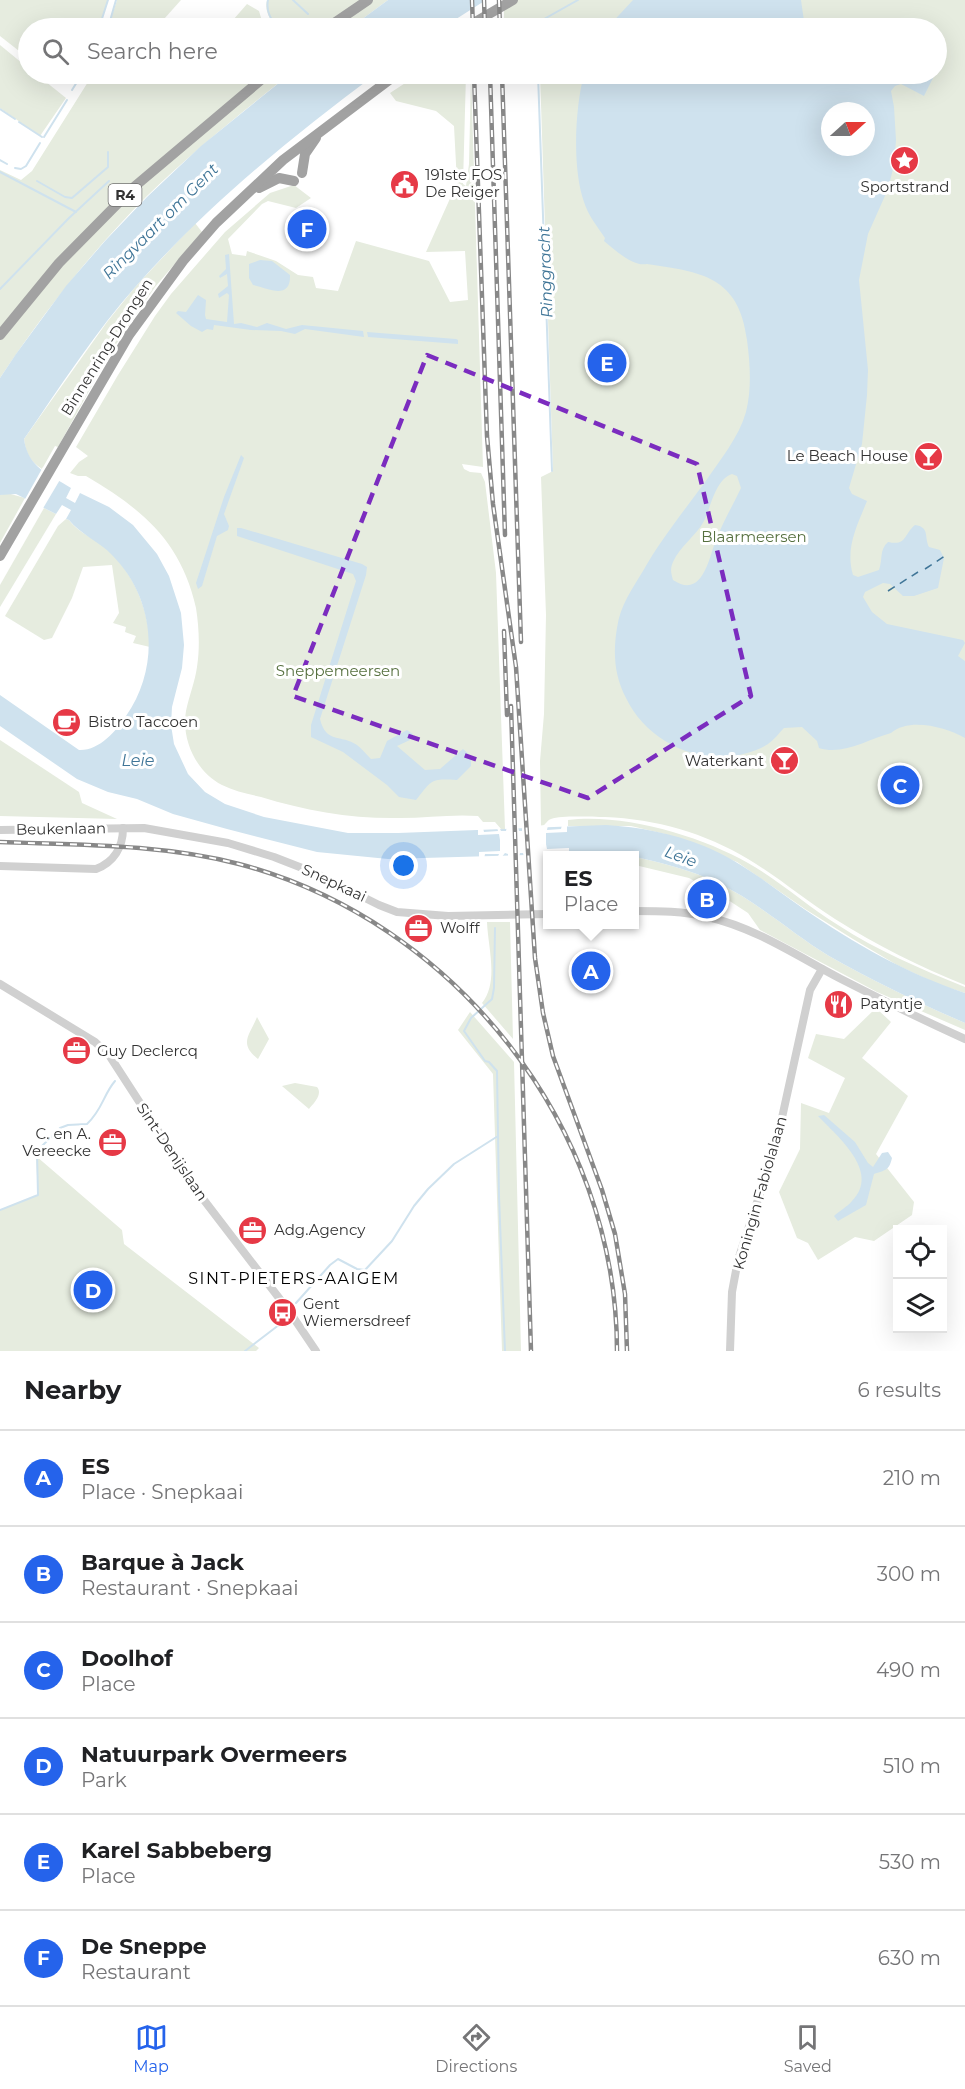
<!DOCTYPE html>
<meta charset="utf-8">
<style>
body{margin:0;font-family:Montserrat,sans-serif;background:#f2f2f2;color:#202124}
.controls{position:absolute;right:18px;bottom:18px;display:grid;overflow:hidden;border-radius:0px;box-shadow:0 6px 24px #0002}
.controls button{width:54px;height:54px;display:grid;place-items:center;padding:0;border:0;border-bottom:2px solid #e0e0e0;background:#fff;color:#202124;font:30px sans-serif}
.compass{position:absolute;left:821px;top:102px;width:54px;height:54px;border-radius:50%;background:#fff;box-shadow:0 6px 24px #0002;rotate:69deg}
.you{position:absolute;left:404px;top:866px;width:21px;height:21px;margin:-15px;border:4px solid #fff;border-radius:50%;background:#1a73e8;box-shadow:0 0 0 9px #1a73e833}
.badge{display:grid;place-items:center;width:39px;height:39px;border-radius:50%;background:#2563eb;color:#fff;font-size:20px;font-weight:700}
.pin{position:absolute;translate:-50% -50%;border:3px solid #fff;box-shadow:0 2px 6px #0006}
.popup{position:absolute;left:543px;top:851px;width:96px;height:78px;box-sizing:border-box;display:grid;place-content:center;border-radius:0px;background:#fff;filter:drop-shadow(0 2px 4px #0005);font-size:20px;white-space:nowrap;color:#757577}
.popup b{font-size:22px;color:#202124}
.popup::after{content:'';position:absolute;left:50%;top:100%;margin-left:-12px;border:12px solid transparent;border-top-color:#fff}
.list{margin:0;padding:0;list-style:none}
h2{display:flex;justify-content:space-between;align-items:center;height:78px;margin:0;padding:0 24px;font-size:26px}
h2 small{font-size:20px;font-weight:400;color:#757577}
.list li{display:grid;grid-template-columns:39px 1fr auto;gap:18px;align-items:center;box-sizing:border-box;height:96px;padding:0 24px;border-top:2px solid #e0e0e0}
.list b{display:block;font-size:22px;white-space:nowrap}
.list p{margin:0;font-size:20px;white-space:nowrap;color:#757577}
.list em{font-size:20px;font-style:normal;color:#757577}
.icon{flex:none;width:33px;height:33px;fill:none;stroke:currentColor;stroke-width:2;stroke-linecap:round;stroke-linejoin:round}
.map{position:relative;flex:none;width:965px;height:1351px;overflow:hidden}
.search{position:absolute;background:#fff;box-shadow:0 6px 24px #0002;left:18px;right:18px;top:18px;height:66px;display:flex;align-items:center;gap:15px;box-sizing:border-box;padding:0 21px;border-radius:33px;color:#757577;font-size:22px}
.sheet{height:654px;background:#fff}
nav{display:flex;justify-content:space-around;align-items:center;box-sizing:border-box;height:84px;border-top:2px solid #e0e0e0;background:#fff;font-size:16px;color:#757577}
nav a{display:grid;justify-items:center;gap:3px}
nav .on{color:#2563eb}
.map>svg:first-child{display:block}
.green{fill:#e6ecdf;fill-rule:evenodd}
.water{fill:#cfe2ee;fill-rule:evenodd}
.pier{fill:#fff}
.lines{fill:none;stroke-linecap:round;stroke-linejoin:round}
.stream{stroke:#cfe2ee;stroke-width:2}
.ferry{stroke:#3f7597;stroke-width:1.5;stroke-dasharray:8 6;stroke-linecap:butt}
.tertiary{stroke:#d0d0d0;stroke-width:8}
.trunk{stroke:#a2a2a2;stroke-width:10}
.rail-casing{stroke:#888;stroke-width:4.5}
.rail{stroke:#fff;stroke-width:2;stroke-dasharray:7;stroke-linecap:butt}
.marked{fill:none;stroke:#7b2cbf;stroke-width:4.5;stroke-dasharray:12 8;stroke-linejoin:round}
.labels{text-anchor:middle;stroke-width:6;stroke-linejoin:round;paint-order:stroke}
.shield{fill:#fff;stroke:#707070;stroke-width:1.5}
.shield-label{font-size:14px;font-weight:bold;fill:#333}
.poi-label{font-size:15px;fill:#333;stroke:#fff;text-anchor:start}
.street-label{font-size:15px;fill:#333;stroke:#fff}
.park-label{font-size:15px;fill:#56703f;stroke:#fff}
.water-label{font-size:16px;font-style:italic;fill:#3f7597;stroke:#fff}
.neighbourhood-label{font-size:16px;letter-spacing:1.5px;fill:#000;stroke:#fff}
</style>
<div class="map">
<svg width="965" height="1351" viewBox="0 0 965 1351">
<rect width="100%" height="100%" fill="#fff"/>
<!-- green -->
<g class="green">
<polygon points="0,0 108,0 99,28 28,28 28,58 0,36"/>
<polygon points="117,0 181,0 156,28 108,28"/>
<path d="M267,0H388L350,28H281C271,23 264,12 267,0Z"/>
<path d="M504,0H965V985C920,967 876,945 835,919C805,900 778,877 748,859C705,833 656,819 605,817C592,817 562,815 551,819C546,821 546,825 541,827L540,761L544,714L546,615L541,477L553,471L540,74H936V28H538L539,22L525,28H504ZM830,111H866V147H830Z"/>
<polygon points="247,4 259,11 264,28 255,28 251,26 249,28 226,28"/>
<polygon points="0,45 28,68 28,74 36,74 66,98 40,136 0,108"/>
<path d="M93,74H290C241,113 192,152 147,196C92,251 43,313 0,378V170L21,180L32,171Z"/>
<path d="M419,74H466L463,184L466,186L469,164L471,74L483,467L462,464L464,469L470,472L481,473L485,482L496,573L505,829H501L495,822H483L478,816C452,814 426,818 400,818C353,819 306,811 261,797C248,794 234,791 222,785C196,772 181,739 186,711C189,696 195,682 197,667C200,648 199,627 196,608C181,541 142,509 86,476H78L70,473L79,462L88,456L76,447L118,375L155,316L171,294L225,232L270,193L294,185L311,198L296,208L268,201L262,204L228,239L232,254L246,256L247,251L276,261L298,275L313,277L316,288L338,291L356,241L429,261L450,302L468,300L465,251L426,252L457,183L454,126L436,111L396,101L390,93Z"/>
<path d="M195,223L202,232L155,287L110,353L58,447L55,446L42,469C30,461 26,454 24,439L107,322L136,286Z"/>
<polygon points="7,493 25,498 0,543 0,495"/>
<polygon points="44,508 56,514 0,607 0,585"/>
<path d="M66,519L69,520C77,531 91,537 102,545C133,570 149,608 150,647L133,643L136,636L125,632L126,627L113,623L119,613L112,565L83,567L72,598L52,638L44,640L5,616L58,526Z"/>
<polygon points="0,740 79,792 82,803 117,819 0,816"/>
<path d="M568,820C623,813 701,836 748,863C780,881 807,906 838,925C878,951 921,969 965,987V993L937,984L897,965L853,939L805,909L737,862L665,834L631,826H568Z"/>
<path d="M635,857C663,863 691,870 718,883C758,902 791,933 829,956C873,981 919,1003 965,1023V1030L877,992L760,930L748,913L725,898L689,878L635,865Z"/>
<path d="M487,922H510L513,1039L482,1003C499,981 488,948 487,922Z"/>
<polygon points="876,1008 891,1022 862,1058 908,1096 876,1154 914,1202 912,1215 874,1241 855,1237 818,1260 808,1243 797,1238 779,1192 800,1149 801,1103 829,1113 845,1078 808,1058 816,1034 844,1039"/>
<polygon points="470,1012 514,1062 521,1351 502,1351 493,1074 458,1030"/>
<path d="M257,1017L269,1039L258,1059C238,1043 250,1035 257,1017Z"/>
<path d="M295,1083L317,1087C323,1094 314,1103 309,1109L282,1086Z"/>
<polygon points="36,1156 122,1230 124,1244 259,1348 256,1351 0,1351 0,1210 38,1195"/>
</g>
<!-- water -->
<g class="water">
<polygon points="388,0 486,0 442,28 350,28"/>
<polygon points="633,0 801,0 805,28 607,28"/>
<path d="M290,74H376C289,139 210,203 137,285C95,332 60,387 24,439C28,468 49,474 71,488L66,498L75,503L80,493L109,507L133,525L157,554L169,576L181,613L184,645L182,668L172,707L171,725L174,744L188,774L205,792L225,804L264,817L348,833H398L606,825C639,827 672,833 704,846C741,861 771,886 804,909C853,943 908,974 965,993V1023C919,1003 873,981 829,956C791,933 758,902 718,883C691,870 663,863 635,857L634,856L563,854L388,859L317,852L227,829L173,814L137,799L108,792L77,779L0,726V695L79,750C99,751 116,731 126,716C161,666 155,598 112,555C100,542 80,534 69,520L66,519L71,510L62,505L56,514L16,494L0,495V378L16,354L66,286L105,241L147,197L201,146Z"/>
<path d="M584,74H863L872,77L877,74H935L924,96L901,84L895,86L891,91L894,107L896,140L894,165L888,189L868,234L859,280L868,370L867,395L862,444L849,488L852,494L867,501C857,526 845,548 853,575L858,577L879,570C883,559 879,550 888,542C907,546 903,535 915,525C930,527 924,537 929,547L940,550L944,558L938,588L914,596H903L890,584L883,583L865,592L863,597L872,612L887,624L963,640L965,643L958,656L965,661V738C946,727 909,717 891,733C868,739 843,756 819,748L817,741L802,727L784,728C779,733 774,740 768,744C762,748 754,751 747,753C700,767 647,742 626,698C614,675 613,652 617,628C620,606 632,589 643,571C661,539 684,511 705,482C720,460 739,437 746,412C752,388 750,363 747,340C739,276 701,272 647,264C633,267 615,250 604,241L605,238C597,226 588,215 584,202C572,168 575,108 584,74ZM830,111H866V147H830ZM732,474L737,476L741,488C733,505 723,522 716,540C709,557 703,600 673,580C671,573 670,569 673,562C680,546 696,536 704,521C711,507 715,480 732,474Z"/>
<polygon points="229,254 234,324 241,323 257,327 267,323 286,329 302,325 363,331 364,337 305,329 295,334 281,331 251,330 214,325 213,330 207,329 202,332 191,326 176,313 178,311 186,312 198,295 206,300 205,315 206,319 227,322 229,295 227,293 219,298 218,294 228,286 227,274 220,278 219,276 226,269 225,255"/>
<path d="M260,260L272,261L290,275C291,301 267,288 253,285L249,278V264Z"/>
<polygon points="367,332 456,339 458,340 458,344 368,337"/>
<polygon points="241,455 244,458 224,514 229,526 228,530 217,536 202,586 198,589 196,583 224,497"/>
<path d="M237,528H241L362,564L367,567L366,575L320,719C326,744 341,734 357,745C362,749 367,755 371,759L380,758L387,741L407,730L413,734L410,740L397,746L425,770L440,769L463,749L471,756V766L457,780C430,778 432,780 416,800L399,797L387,785L343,752L311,737V725L356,581L353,574L237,536Z"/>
<path d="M824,1115L855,1142L868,1163L873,1167L882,1153L888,1152L892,1158C889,1171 885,1170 874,1174L866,1205L838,1221L834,1216C839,1211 847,1207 852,1201C881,1172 838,1137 818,1116Z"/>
</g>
<!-- pier -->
<g class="pier">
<polygon points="43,467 61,478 42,510 24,501"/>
<polygon points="546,825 548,825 547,830 561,829 562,825 567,825 567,832 546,833 546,844 547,849 569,848 569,855 563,855 563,851 548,852 548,857 524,857 523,853 520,853 519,858 508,859 508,854 505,853 500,859 497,859 499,854 485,854 484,859 479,859 479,852 500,851 500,840 499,834 478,835 478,828 483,828 484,832 498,831 497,827 499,827 501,831 506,831 507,826 518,826 519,831 522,831 522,827"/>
</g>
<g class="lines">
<!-- stream -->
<g class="stream">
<path d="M268,0C266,10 270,20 278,26"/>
<polyline points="293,0 308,14"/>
<polyline points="99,28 108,0"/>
<polyline points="108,28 116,0"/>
<polyline points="537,28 537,23 578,0"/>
<polyline points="538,74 552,471"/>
<polyline points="90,77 92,74"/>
<polyline points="72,90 82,74"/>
<polyline points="0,109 15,119"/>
<polyline points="19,122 42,137"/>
<polyline points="44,137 67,100"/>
<polyline points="0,160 7,164"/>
<polyline points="15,168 21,169 26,166 40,143"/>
<polyline points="0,172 76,212"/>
<polyline points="37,181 65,197 72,198 108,167 108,152"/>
<polyline points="0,289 69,218 109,181"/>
<polyline points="495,928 494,988 492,999 471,1018 464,1031 485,1061 489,1062 497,1071 499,1196 505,1351"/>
<path d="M0,1210L38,1195L37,1151L60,1128L68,1125L87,1124C103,1109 103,1095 115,1081"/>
<polyline points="296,1303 330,1265 338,1259 357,1269 365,1270 392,1241 414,1206 428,1189 454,1164 498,1136"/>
<polyline points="245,1351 288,1318"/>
</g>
<!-- ferry -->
<g class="ferry">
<polyline points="925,569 948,554"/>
<polyline points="888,591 918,572"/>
</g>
<!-- tertiary -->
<g class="tertiary">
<polyline points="0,830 144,828 228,843 274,857 315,873 379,905 397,912 448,916 548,914"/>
<path d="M0,866L96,869C114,862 123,847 123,828"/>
<path d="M634,911C659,911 683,911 708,917C756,928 797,956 841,979C882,1000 923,1020 965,1039"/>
<polyline points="0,984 95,1042 109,1055 197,1191 289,1311 316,1351"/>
<polyline points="730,1351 732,1292 738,1260 776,1145 810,990 822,969"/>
</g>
<!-- trunk -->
<g class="trunk">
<polyline points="327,28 368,0"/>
<polyline points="465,28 513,0"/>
<polyline points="302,173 305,154 316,138"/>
<polyline points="259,188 279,178 294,181"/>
<polyline points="0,335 59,263 134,187 268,74"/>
<polyline points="0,556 129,335 183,261 216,223 283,160 397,74"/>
</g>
<defs>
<g id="rail">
<polyline points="472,0 473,28"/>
<polyline points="484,0 485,28"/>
<polyline points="499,0 500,28"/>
<polyline points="474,74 487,436 493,504 516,667 535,958 543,1013 553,1056 602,1190 615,1234 625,1294 627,1351"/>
<polyline points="490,74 505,535"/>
<polyline points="502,74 521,642"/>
<polyline points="504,631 507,715"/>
<polyline points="511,706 531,1351"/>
<path d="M0,842C80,845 161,844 239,864C455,921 617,1127 617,1351"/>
</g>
</defs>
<!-- rail casing -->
<use href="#rail" class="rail-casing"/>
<!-- rail -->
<use href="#rail" class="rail"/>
</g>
<!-- marked area -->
<path class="marked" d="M427,355L697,464L751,696L588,798L293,696Z"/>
<!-- icons -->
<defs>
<symbol id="sight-disc" viewBox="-11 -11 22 22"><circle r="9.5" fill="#e63946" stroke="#fff"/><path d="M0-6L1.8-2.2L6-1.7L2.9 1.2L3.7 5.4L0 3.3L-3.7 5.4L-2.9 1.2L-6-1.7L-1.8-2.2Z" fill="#fff"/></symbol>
<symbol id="civic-disc" viewBox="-11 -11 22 22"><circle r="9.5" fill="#e63946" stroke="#fff"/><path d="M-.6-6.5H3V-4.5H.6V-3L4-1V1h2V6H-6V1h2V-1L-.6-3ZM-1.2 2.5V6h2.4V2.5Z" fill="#fff"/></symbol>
<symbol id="bar-disc" viewBox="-11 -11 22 22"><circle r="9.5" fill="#e63946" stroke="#fff"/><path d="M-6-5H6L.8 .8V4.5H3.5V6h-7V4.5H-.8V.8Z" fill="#fff"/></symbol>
<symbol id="cafe-disc" viewBox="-11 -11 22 22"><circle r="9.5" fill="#e63946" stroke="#fff"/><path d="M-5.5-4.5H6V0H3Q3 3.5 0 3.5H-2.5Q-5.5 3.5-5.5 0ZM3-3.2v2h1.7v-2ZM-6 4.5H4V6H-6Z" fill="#fff"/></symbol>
<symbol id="office-disc" viewBox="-11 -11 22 22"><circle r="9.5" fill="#e63946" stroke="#fff"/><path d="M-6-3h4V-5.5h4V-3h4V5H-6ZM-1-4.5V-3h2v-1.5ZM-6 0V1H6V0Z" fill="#fff"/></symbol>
<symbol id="restaurant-disc" viewBox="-11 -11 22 22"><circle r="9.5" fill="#e63946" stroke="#fff"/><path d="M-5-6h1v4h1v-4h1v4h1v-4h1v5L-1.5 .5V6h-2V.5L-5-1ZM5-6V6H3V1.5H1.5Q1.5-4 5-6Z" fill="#fff"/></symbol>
<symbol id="bus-disc" viewBox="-11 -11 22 22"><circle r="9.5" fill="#e63946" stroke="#fff"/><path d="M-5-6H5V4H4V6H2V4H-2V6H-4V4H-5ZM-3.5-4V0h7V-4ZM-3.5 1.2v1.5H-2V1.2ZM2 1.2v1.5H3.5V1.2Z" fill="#fff"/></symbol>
</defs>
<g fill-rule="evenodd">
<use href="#sight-disc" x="888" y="144" width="33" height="33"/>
<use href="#civic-disc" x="388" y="168" width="33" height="33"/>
<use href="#bar-disc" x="912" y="440" width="33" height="33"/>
<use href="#cafe-disc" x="50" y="706" width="33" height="33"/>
<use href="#bar-disc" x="768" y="744" width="33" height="33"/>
<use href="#office-disc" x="402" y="912" width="33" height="33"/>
<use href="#restaurant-disc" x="822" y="988" width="33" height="33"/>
<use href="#office-disc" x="60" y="1034" width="33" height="33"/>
<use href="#office-disc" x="96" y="1126" width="33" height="33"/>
<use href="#office-disc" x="236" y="1214" width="33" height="33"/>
<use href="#bus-disc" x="266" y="1296" width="33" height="33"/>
</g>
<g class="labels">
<!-- shield labels -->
<rect class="shield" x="108.5" y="184" width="33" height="22" rx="4.5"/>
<g class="shield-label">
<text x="125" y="200">R4</text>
</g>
<!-- poi labels -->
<g class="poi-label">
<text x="425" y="180">191ste FOS<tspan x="425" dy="17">De Reiger</tspan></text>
<text x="905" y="192" text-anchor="middle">Sportstrand</text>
<text x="908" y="461" text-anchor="end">Le Beach House</text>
<text x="88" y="727">Bistro Taccoen</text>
<text x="764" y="766" text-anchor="end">Waterkant</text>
<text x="440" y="933">Wolff</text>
<text x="860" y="1009">Patyntje</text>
<text x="97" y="1056">Guy Declercq</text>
<text x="91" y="1139" text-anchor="end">C. en A.<tspan x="91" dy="17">Vereecke</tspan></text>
<text x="274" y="1235">Adg.Agency</text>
<text x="303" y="1309">Gent<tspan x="303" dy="17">Wiemersdreef</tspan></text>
</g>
<!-- street labels -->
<g class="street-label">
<text transform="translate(107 347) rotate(-58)" y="5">Binnenring-Drongen</text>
<text transform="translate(61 829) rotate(-1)" y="5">Beukenlaan</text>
<text transform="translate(334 883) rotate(25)" y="5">Snepkaai</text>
<text transform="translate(172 1152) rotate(56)" y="5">Sint-Denijslaan</text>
<text transform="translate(760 1193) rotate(-74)" y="5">Koningin Fabiolalaan</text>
</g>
<!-- park labels -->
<g class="park-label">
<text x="754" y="542">Blaarmeersen</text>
<text x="338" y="676">Sneppemeersen</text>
</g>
<!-- water labels -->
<g class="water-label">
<text transform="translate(160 221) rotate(-45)" y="6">Ringvaart om Gent</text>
<text transform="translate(545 272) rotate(-92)" y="6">Ringgracht</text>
<text x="138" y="766">Leie</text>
<text transform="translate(681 856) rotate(20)" y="6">Leie</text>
</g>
<!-- neighbourhood labels -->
<g class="neighbourhood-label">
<text x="294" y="1284">SINT-PIETERS-AAIGEM</text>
</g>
</g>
</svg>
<div class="controls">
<button><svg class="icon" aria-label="locate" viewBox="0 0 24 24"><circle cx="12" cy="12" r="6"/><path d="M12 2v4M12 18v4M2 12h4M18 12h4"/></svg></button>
<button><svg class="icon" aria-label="layers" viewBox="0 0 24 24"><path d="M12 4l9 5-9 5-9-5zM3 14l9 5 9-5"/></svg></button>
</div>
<svg class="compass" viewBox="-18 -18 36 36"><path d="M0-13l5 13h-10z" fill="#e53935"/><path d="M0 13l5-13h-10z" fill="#757577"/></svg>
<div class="you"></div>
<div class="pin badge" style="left:591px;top:971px">A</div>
<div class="popup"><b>ES</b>Place</div>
<div class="pin badge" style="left:707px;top:899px">B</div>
<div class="pin badge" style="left:900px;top:785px">C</div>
<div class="pin badge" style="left:93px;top:1290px">D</div>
<div class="pin badge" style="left:607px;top:363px">E</div>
<div class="pin badge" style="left:307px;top:229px">F</div>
<div class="search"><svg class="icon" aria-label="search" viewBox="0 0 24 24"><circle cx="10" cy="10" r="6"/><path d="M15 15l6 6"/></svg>Search here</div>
</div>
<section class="sheet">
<h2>Nearby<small>6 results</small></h2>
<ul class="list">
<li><span class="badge">A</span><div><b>ES</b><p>Place · Snepkaai</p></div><em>210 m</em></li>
<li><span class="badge">B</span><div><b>Barque à Jack</b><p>Restaurant · Snepkaai</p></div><em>300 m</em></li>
<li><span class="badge">C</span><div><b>Doolhof</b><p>Place</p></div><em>490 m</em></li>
<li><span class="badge">D</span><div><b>Natuurpark Overmeers</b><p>Park</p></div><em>510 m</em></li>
<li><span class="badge">E</span><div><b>Karel Sabbeberg</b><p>Place</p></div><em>530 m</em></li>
<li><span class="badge">F</span><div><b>De Sneppe</b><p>Restaurant</p></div><em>630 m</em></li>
</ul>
</section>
<nav>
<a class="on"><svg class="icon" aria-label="map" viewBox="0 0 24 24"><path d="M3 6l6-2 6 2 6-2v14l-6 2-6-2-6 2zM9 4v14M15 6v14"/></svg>Map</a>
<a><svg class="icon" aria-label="directions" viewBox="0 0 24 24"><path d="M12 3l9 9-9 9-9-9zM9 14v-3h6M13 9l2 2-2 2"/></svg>Directions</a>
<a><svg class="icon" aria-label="saved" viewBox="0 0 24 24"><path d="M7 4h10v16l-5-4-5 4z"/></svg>Saved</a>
</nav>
